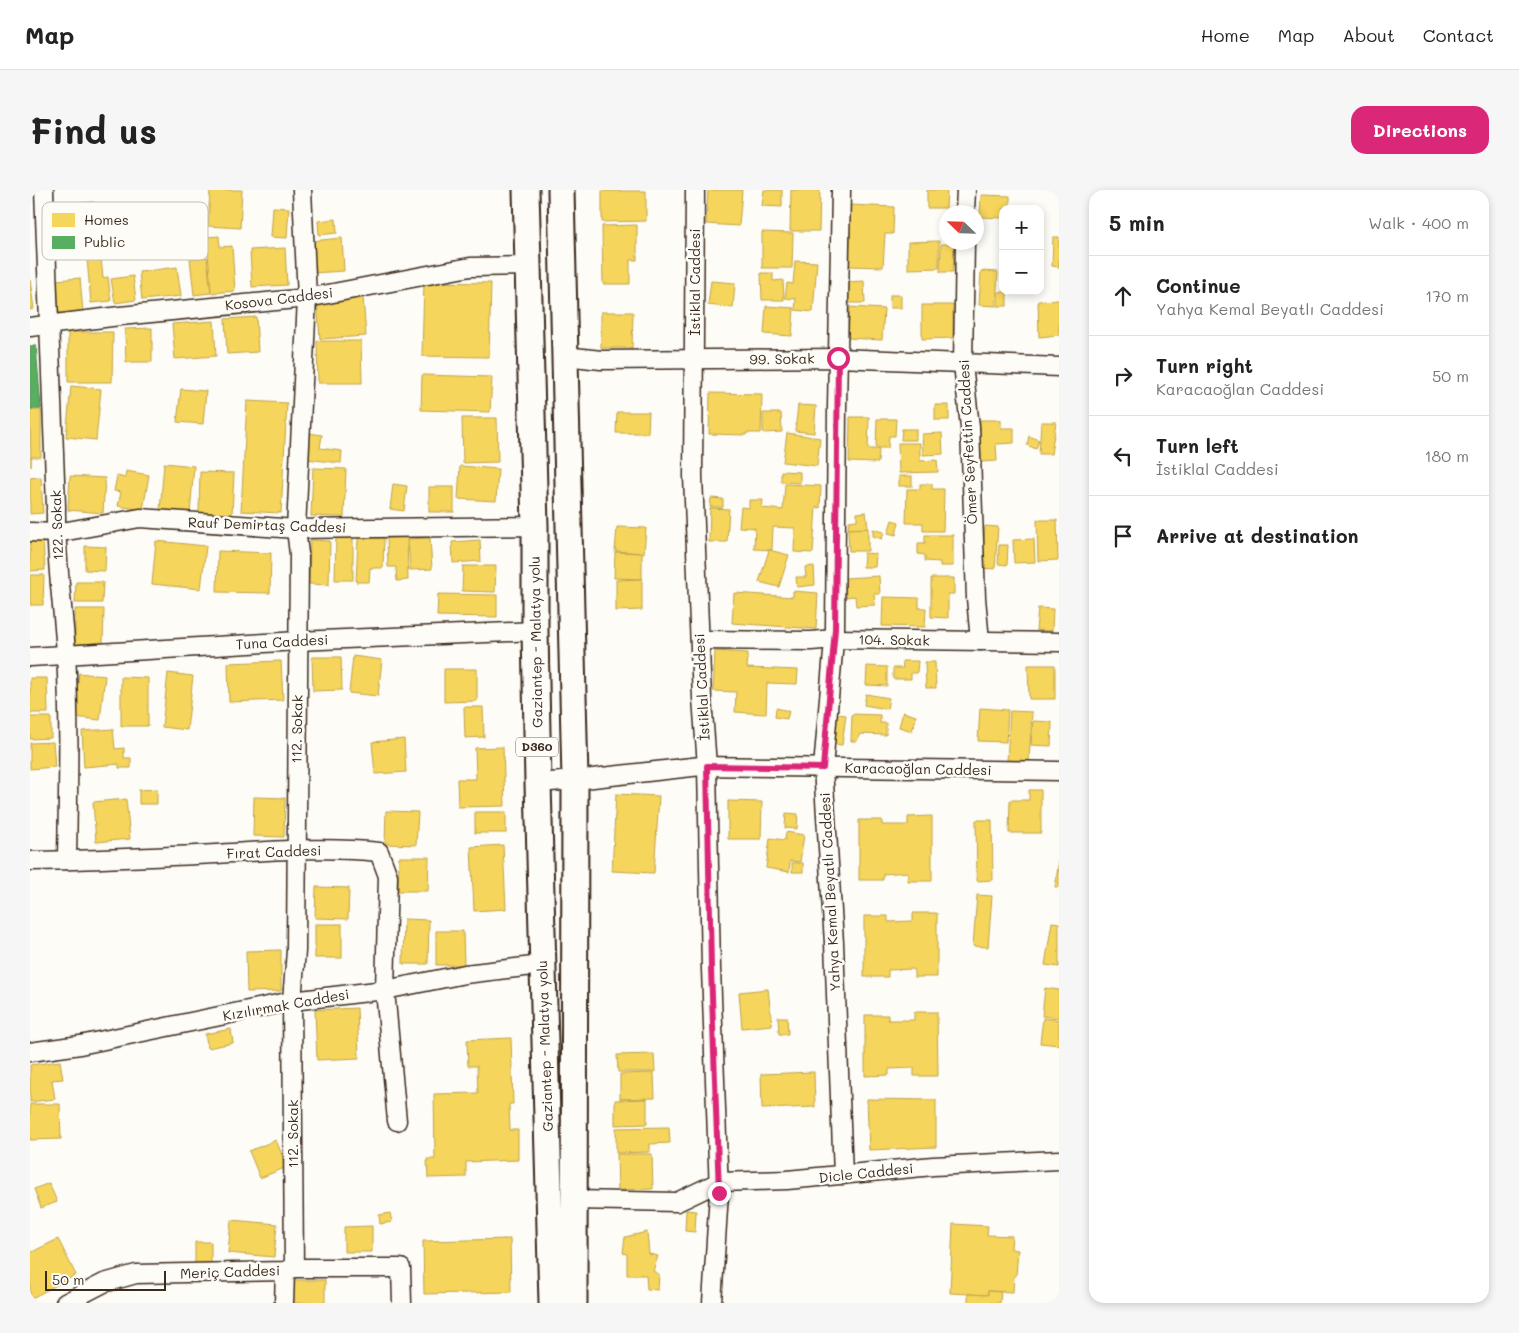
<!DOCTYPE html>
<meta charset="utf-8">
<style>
body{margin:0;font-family:Mali,sans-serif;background:#f6f6f6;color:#222}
.controls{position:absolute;right:15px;top:15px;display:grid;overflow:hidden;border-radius:10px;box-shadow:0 2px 8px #0003}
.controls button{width:45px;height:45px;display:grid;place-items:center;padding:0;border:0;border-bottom:1px solid #e0e0e0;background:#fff;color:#222;font:25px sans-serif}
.compass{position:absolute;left:909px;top:15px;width:45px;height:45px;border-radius:50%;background:#fff;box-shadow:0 2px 8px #0003;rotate:293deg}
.scale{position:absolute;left:15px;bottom:12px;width:121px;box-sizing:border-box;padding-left:5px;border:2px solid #3b2a1e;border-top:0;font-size:14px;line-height:18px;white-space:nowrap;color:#3b2a1e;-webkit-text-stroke:4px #fdfcf7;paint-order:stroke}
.stop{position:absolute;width:15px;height:15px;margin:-11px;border:4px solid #db2777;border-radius:50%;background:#fff}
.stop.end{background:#db2777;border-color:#fff;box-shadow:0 1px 5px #0008}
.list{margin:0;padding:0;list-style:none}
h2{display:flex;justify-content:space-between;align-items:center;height:65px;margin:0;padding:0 20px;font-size:21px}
h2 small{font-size:16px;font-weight:400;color:#767676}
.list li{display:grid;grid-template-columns:32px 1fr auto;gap:15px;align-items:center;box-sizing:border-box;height:80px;padding:0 20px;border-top:1px solid #e0e0e0}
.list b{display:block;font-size:19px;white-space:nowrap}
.list p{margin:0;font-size:16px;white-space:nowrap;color:#767676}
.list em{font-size:16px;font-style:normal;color:#767676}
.icon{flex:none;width:28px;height:28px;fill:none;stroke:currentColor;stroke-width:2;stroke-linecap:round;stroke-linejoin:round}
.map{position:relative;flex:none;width:1029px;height:1113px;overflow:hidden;border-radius:15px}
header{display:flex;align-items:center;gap:30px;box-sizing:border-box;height:70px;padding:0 25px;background:#fff;border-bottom:1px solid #e0e0e0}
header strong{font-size:24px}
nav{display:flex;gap:28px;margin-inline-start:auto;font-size:18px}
.intro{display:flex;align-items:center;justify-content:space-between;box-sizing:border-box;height:120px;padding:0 30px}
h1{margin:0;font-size:35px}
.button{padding:12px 22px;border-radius:15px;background:#db2777;color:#fff;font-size:18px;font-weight:700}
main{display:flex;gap:30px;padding:0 30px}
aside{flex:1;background:#fff;border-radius:15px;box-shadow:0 2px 8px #0003}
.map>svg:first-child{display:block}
.homes{fill:#f6d55c;stroke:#bea249}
.public{fill:#5aae61;stroke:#51864d}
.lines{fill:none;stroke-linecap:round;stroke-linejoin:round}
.minor-casing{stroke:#3b2a1e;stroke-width:21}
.highway-casing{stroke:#3b2a1e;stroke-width:29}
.minor{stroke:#fdfcf7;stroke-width:18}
.highway{stroke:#fdfcf7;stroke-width:25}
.route{stroke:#db2777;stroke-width:6}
.labels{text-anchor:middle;stroke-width:5;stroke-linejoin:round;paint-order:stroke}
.shield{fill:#fdfcf7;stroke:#75695f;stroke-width:1}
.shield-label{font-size:12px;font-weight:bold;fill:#3b2a1e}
.street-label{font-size:14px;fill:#3b2a1e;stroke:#fdfcf7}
.key{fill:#fdfcf7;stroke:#c3bdb6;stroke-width:1}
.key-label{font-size:14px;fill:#3b2a1e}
</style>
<header>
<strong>Map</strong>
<nav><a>Home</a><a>Map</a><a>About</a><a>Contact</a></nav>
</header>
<div class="intro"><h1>Find us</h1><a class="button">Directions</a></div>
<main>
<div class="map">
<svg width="1029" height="1113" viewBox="0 0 1029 1113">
<rect width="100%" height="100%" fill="#fdfcf7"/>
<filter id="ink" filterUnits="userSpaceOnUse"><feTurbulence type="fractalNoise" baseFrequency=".02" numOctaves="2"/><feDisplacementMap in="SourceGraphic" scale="10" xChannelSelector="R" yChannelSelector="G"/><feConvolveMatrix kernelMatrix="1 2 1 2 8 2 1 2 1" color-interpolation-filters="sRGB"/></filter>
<g filter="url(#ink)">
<!-- homes -->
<g class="homes">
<polygon points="180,0 212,0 210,38 178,36"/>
<polygon points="678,0 712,0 709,36 676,34"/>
<polygon points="734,0 752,0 752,17 732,16"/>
<polygon points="761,0 790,0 789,41 760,41"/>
<polygon points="897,0 917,0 916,18 897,18"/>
<polygon points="572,1 616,1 616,31 572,32"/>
<polygon points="951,5 980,6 980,19 973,19 973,28 950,27"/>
<polygon points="64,12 66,43 30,45 29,14"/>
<polygon points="819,15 864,17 863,44 855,44 853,77 819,76 820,41 818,41"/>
<polygon points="243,17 259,18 257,48 241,47"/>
<polygon points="306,29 307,43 289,45 288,31"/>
<polygon points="607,35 607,70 600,70 600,94 573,94 572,36"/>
<polygon points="732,42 763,43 762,78 732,78"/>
<polygon points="189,46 190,57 202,56 205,101 181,103 177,47"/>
<polygon points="1023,47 1029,47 1029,77 1022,76"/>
<polygon points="312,48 314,81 283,83 281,51"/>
<polygon points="909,51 909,78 878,79 878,52"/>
<polygon points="911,54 924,54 923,82 910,82"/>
<polygon points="255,58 257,95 222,97 220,60"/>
<polygon points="177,67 181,103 164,105 160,69"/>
<polygon points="71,68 73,88 78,87 81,111 61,113 57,69"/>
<polygon points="765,71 787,72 783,122 765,120 766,109 755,108 757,93 763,94"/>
<polygon points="147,77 151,106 112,110 109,82"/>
<polygon points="951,81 968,82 966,116 949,115"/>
<polygon points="731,83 743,83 743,91 753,90 754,110 732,110"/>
<polygon points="103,86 106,110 85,113 81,89"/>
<polygon points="50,88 53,122 29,124 26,90"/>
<polygon points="0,90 4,119 0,120"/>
<polygon points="681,91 705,93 703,118 678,115"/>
<polygon points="834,91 835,113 816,113 816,92"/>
<polygon points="394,92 461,93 459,167 392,166"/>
<rect x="968" y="102" width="9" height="14"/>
<rect x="860" y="105" width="11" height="13"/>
<polygon points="333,107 336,146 290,149 287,110"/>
<polygon points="1029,110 1029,145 1009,147 1008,111"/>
<polygon points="892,115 923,115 923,148 892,149"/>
<polygon points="736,116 764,118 762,146 734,144"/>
<polygon points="820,117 854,119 852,150 818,148"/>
<polygon points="571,122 603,122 602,158 571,158"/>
<polygon points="226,127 228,162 197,164 195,129"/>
<polygon points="184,131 186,166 145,169 142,134"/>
<polygon points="122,138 122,172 96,172 95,139"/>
<polygon points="38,142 83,142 82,192 38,192"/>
<polygon points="287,151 331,151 332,193 288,193"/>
<polygon points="392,185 462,187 460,222 391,220"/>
<polygon points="41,196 71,199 66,250 36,247"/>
<polygon points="151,199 176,201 173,234 147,232"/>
<polygon points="680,203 732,204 731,243 716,243 716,245 679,244"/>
<polygon points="217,211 257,213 251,323 211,321"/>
<polygon points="768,215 786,216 784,243 765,241"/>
<rect x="905" y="215" width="14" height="15"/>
<polygon points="0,220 11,220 11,267 1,267 1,277"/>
<polygon points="587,222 619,222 618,243 586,243"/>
<polygon points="733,223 751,223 752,242 733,243"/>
<polygon points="820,227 839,227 838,259 849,259 848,273 819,272"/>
<polygon points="432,228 467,228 468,272 433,273"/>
<polygon points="847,229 866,229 865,246 859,246 858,258 846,258"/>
<polygon points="950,230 971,230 971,238 984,238 984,253 966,254 967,271 951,272"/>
<polygon points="1011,232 1026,232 1021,264 1009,264"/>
<polygon points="872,239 886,239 886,250 871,250"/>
<polygon points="279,243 292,245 290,258 312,261 311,273 276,269"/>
<polygon points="757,243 790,248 787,276 753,272"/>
<polygon points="912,243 913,264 893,265 892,244"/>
<polygon points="999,246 1009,250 1006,259 997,255"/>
<polygon points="868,253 890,253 890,271 907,270 908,282 869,283"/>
<polygon points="134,273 164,276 160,324 130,321"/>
<polygon points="430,276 468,279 466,311 428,309"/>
<polygon points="283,278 316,279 314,327 281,326"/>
<polygon points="96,281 119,285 113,320 88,316 91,302 84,301 87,286 95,288"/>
<polygon points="751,281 770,282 770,293 751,292"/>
<polygon points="170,282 204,283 202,325 169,324"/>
<polygon points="40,286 75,288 73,323 38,320"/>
<rect x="869" y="286" width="13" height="10"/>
<polygon points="11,287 13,323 0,324 0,288"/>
<polygon points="363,294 377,296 374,321 360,319"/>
<polygon points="755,294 791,296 790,318 786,317 783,363 764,362 765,338 743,337 742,360 724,359 725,338 709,337 711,317 719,318 719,310 733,310 732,318 753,320"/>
<polygon points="890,294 902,294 902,299 914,299 913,341 893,341 893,333 876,333 877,299 890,299"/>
<rect x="399" y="297" width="25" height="25"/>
<polygon points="681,308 693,309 693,317 680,317"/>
<polygon points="680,318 699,319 697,352 679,352"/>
<polygon points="836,322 838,338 818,339 819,331 827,330 827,323"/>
<polygon points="862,330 869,332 866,345 858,343"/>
<polygon points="1007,330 1027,330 1028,370 1008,371"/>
<polygon points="955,336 968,337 965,379 952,378"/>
<polygon points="587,337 616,338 614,363 585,361"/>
<polygon points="838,338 838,361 819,361 818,339"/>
<polygon points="843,339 854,342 852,349 843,346"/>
<polygon points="895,345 923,345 923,376 910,376 910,372 895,371 895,365 888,364 888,353 895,353"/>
<polygon points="306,347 323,347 323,390 305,390"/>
<polygon points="377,347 378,390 367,391 366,377 358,377 357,348"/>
<polygon points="328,348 354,348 353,378 340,378 339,392 326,392"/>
<polygon points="400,348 402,379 380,380 378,349"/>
<polygon points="1004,349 1005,372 984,373 983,350"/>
<polygon points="280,350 300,351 299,395 279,394"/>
<polygon points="450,350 451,371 423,373 422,352"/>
<polygon points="13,351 15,380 0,381 0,352"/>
<polygon points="126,351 176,356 171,399 122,394"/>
<polygon points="969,355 978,355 977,375 968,374"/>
<polygon points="55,356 76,357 75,381 55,380"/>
<polygon points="739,360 759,365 749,397 729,392"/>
<polygon points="188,361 241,363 240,403 187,402"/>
<polygon points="585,362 612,363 612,389 584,388"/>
<polygon points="834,363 846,364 845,377 833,377"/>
<polygon points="433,376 466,376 465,402 432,401"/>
<polygon points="784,376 785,395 767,397 766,387 776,387 775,377"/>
<polygon points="0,385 14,385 13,415 0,415"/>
<polygon points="849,386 850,404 844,404 845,415 826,416 825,406 816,407 815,388"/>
<polygon points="901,388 924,388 924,404 918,404 918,428 901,427"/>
<polygon points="612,389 612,420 586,421 586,390"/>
<polygon points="46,392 73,392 72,413 45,413"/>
<polygon points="763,401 788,403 786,439 702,433 704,403 763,407"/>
<polygon points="408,404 467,405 467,427 407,426"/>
<polygon points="853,407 889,408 889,418 896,418 895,437 852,436"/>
<polygon points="1008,418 1023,419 1022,441 1006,440"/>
<polygon points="45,419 74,419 73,454 45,454"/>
<polygon points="685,461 718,463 717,478 768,480 767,494 737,493 736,524 705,522 706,502 683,501"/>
<polygon points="323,466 352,470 348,506 319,503"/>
<polygon points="282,467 311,467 312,500 283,501"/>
<polygon points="251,471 253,510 199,512 198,473"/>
<polygon points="872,471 888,471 887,483 881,483 881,489 863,489 863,478 873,478"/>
<polygon points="895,472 905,472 906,498 896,498"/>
<polygon points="998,475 1025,475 1025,509 999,509"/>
<polygon points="837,476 857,477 857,496 836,495"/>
<polygon points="414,479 447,479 447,511 414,512"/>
<polygon points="49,483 75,486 70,530 44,527"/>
<polygon points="138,483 163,486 157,540 132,537"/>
<polygon points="91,487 118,488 118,536 91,536"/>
<polygon points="0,488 17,488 18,523 0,523"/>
<polygon points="836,504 859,508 857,519 834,515"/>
<polygon points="434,517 453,517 454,547 435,548"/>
<polygon points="746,518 759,521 757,529 745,527"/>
<polygon points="950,518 978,520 976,552 948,551"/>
<polygon points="980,521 1002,522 999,572 977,571"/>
<polygon points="873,522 886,526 882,541 869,537"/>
<polygon points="800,523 816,525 812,555 796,553"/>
<polygon points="822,524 850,525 850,533 856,533 856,545 830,544 827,551 821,551"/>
<polygon points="0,527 21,527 21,548 0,549"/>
<polygon points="1003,531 1022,532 1021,556 1001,555"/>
<polygon points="83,539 85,559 94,558 94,568 101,568 101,578 89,578 89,574 54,577 52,541"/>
<polygon points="374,549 376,582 345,584 342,552"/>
<polygon points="23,552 25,577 0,579 0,553"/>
<polygon points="473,557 475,616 428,617 427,589 446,589 445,558"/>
<polygon points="127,599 127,614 109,614 109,600"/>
<polygon points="999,600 1011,600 1011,643 979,643 980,610 999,610"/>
<polygon points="586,604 629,606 624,683 582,681"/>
<polygon points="224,607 255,608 254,647 223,646"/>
<polygon points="96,609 100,649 66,652 63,612"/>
<polygon points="698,611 732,612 731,649 698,649"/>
<polygon points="356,621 388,622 386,655 355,654"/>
<rect x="445" y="622" width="31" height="21"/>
<polygon points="756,623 768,624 767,639 755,638"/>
<polygon points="902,626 902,691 878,691 878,682 853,684 853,690 829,690 829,630 852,630 852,635 878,635 878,627"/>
<polygon points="946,630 962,630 963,690 947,691"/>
<polygon points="756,642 774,645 770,672 760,671 759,682 736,678 740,648 755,650"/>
<polygon points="473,655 476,719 444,721 441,657"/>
<polygon points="369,667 399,667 398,701 368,701"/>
<polygon points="1029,670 1029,697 1025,697"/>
<rect x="762" y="673" width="11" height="9"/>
<polygon points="286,697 319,698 318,729 285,728"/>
<polygon points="947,705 962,706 958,757 943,756"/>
<polygon points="883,723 907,723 907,787 884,787 884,779 858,780 858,787 834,787 834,726 858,726 858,732 883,731"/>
<polygon points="374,729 399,730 398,774 373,774"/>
<polygon points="1022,732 1029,733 1029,777 1015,775"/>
<rect x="285" y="734" width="27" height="34"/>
<polygon points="406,741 433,741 434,775 406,775"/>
<polygon points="251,760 251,801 217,802 216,761"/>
<polygon points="1015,798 1029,800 1029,828 1012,826"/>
<polygon points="738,799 742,835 712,838 709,802"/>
<polygon points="327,818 329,868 287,870 285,820"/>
<polygon points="884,822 907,822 908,886 884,886 884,878 859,879 859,885 835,886 835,825 858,825 858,830 884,830"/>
<polygon points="748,827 757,827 758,844 749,844"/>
<polygon points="1013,828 1029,830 1029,855 1010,853"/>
<polygon points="201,839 203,853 178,858 175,844"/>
<polygon points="481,848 483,914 479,914 480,940 488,940 488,970 436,972 436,987 398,988 397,969 405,969 404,904 448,903 447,876 438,876 437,850"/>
<polygon points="624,864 625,882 588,882 587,865"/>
<polygon points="30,871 33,889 22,890 25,909 0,912 0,875"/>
<polygon points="784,882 785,917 732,919 731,884"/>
<polygon points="624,883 625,908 590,909 590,884"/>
<polygon points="617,909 617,934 585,935 585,910"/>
<polygon points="837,909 906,910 906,957 839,960"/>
<polygon points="0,914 30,914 31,949 0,950"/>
<polygon points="639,937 640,953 620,954 620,962 586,963 586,938"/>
<polygon points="246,950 257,977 230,988 219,961"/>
<polygon points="587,964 622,964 623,999 588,1000"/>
<polygon points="19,993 27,1012 11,1018 4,999"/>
<polygon points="656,1020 666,1021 665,1042 655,1041"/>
<polygon points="360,1023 362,1032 350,1034 349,1025"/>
<polygon points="201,1030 247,1034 244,1067 198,1063"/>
<polygon points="923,1034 958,1036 957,1045 982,1046 981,1059 988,1060 986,1086 984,1086 983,1102 958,1101 958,1105 920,1103"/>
<polygon points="342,1036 342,1062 314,1062 314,1037"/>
<polygon points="617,1042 619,1064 628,1066 623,1081 629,1084 628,1100 617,1099 616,1085 597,1085 597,1064 593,1063 595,1047"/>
<polygon points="28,1049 46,1085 0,1109 0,1063"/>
<polygon points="480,1049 481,1102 394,1104 393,1051"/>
<polygon points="165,1052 181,1052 181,1075 165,1074"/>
<rect x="262" y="1090" width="33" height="23"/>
<polygon points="958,1101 971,1102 970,1113 938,1113 938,1104 958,1105"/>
</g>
<!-- public -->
<polygon class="public" points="0,156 6,156 11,219 0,219"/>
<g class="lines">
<defs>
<g id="minor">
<path d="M14,0L26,316C25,365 33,415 36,464C40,533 38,602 37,670"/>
<polyline points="665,0 663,286 672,508 677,576 681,779 689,1003 682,1113"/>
<polyline points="811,0 807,218 805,439 793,578 804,753 813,985"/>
<polyline points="935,22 936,0"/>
<polyline points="935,52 933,174 940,237 946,408 950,451"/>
<polyline points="0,137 90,126 277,108 440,77 497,76"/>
<polyline points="535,166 571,170 808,168 1029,177"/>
<polyline points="0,342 26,343 110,328 266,339 505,336"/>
<polyline points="670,450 781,451 804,449 1029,452"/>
<polyline points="0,467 268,451 505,441"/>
<polyline points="508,593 545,590 671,576 1029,581"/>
<path d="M0,671C62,670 124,667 186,664C240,661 295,656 349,662L358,686L355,800L367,931"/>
<polyline points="0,862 50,855 262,811 355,800 435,784 512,775"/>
<polyline points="544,1010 647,1012 689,992 757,990 903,976 1029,970"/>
<polyline points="264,1078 262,811 266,761 269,364 266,339 277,108 272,0"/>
<polyline points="35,1113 74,1093 106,1084 255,1081 264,1078 371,1078 372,1113"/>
<polyline points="254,1113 255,1081"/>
</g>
<g id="highway">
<polyline points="496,0 505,336 505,441 508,593 522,1113"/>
<polyline points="531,0 545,590 544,1113"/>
</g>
</defs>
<!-- minor casing -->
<use href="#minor" class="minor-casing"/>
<!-- highway casing -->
<use href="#highway" class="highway-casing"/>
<!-- minor -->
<use href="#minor" class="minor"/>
<!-- highway -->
<use href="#highway" class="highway"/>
</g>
</g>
<g class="lines" filter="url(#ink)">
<!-- route -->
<polyline class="route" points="689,1003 681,778 677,576 793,578 805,439 808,168"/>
</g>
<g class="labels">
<!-- shield labels -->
<rect class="shield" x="486" y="547.5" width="42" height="19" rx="4"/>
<g class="shield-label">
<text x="507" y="561">D360</text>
</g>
<!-- street labels -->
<g class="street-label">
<text transform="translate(665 92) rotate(-90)" y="5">İstiklal Caddesi</text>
<text transform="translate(249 109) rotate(-7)" y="5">Kosova Caddesi</text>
<text transform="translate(752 169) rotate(-1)" y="5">99. Sokak</text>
<text transform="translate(938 252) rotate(-93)" y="5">Ömer Seyfettin Caddesi</text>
<text transform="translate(27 335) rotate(-92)" y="5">122. Sokak</text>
<text transform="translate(237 335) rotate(2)" y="5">Rauf Demirtaş Caddesi</text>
<text transform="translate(864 450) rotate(1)" y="5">104. Sokak</text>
<text transform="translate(252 452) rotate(-3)" y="5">Tuna Caddesi</text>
<text transform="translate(506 452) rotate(-91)" y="5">Gaziantep - Malatya yolu</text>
<text transform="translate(672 497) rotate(-93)" y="5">İstiklal Caddesi</text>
<text transform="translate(267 539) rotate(-89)" y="5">112. Sokak</text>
<text transform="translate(888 579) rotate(1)" y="5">Karacaoğlan Caddesi</text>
<text transform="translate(244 662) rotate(-2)" y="5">Fırat Caddesi</text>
<text transform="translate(800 702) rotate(-93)" y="5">Yahya Kemal Beyatlı Caddesi</text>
<text transform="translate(256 815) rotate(-10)" y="5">Kızılırmak Caddesi</text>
<text transform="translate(515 856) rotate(-92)" y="5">Gaziantep - Malatya yolu</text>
<text transform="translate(263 944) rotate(-90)" y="5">112. Sokak</text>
<text transform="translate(836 983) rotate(-6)" y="5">Dicle Caddesi</text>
<text transform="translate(200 1082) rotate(-2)" y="5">Meriç Caddesi</text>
</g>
</g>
<!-- legend -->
<rect x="12" y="12" width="166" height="58" rx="8" class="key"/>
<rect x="22" y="23" width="23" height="14" fill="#f6d55c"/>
<rect x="22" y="46" width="23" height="13" fill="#5aae61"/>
<g class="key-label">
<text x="54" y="35">Homes</text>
<text x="54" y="57">Public</text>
</g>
</svg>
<div class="controls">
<button>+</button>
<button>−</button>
</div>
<svg class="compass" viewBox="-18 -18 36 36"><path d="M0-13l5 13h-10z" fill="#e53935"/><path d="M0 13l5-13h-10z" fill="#767676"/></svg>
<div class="scale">50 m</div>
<div class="stop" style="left:808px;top:168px"></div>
<div class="stop end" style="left:689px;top:1003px"></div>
</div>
<aside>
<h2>5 min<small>Walk · 400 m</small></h2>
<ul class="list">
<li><svg class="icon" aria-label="ahead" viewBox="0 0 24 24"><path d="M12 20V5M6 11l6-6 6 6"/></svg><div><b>Continue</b><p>Yahya Kemal Beyatlı Caddesi</p></div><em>170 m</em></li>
<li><svg class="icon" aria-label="right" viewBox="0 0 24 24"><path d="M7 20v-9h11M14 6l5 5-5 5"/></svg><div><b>Turn right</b><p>Karacaoğlan Caddesi</p></div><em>50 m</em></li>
<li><svg class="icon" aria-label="left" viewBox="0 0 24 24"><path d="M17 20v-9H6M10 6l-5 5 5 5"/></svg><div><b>Turn left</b><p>İstiklal Caddesi</p></div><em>180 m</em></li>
<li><svg class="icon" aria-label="arrive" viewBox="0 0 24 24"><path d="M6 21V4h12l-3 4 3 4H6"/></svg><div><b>Arrive at destination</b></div></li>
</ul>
</aside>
</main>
